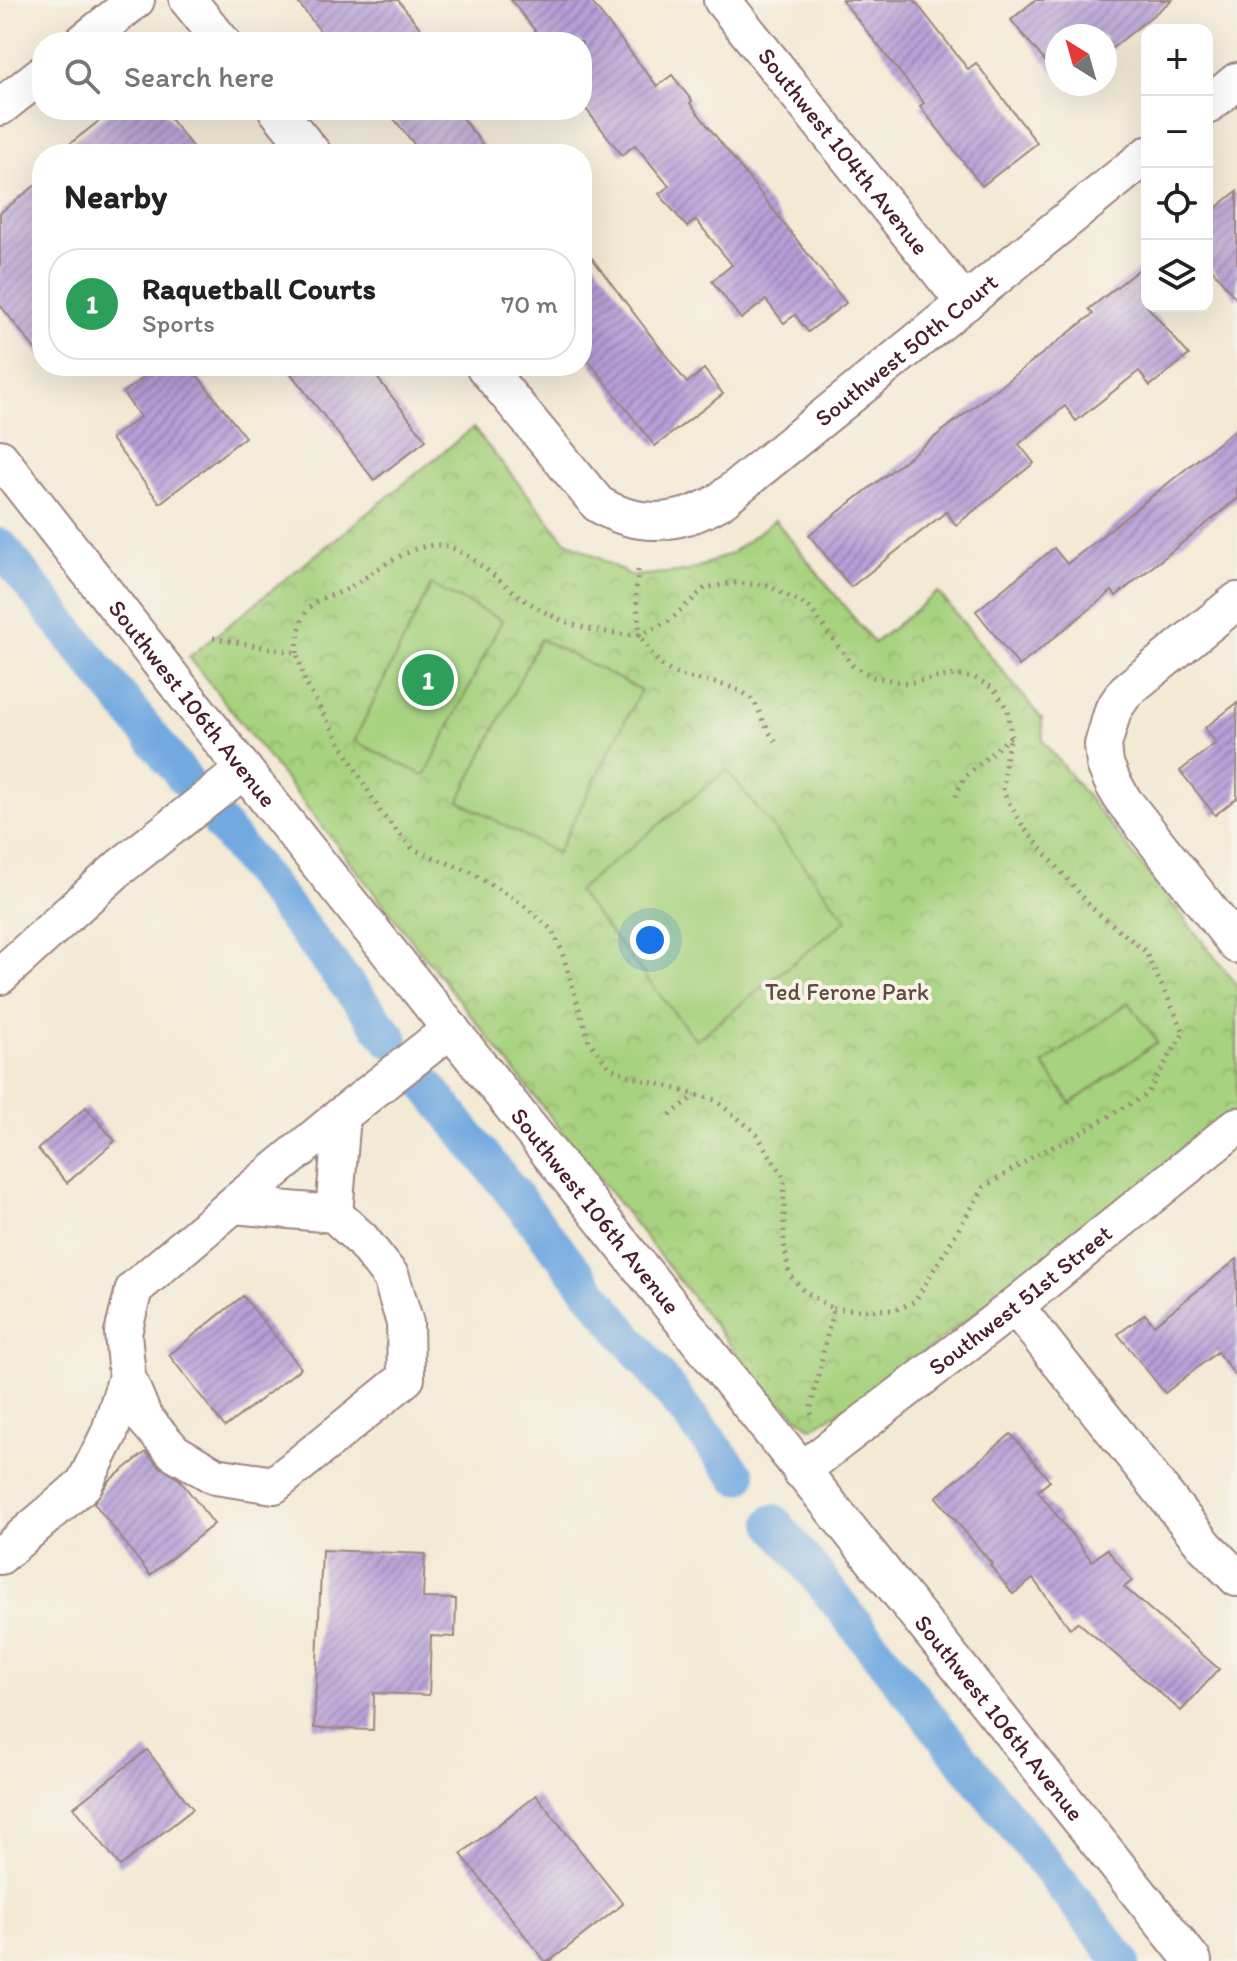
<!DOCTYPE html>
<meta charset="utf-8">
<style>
body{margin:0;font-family:Itim,sans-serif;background:#f2f2f2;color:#222}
.controls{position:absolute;right:24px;top:24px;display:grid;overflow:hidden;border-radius:16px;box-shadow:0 8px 32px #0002}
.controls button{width:72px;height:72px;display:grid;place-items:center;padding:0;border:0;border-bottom:2px solid #e0e0e0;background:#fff;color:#222;font:40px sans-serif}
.compass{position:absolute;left:1045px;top:24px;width:72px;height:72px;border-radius:50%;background:#fff;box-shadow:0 8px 32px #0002;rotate:323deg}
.you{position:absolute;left:650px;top:940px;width:28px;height:28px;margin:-20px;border:6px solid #fff;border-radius:50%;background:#1a73e8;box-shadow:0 0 0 12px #1a73e833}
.badge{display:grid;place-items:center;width:52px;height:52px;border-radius:50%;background:#b5179e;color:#fff;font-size:26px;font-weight:700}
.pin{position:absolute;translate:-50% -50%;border:4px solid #fff;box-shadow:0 2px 8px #0006}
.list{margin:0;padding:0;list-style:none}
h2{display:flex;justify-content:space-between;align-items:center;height:104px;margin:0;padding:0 32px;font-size:34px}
h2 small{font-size:26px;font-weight:400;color:#767676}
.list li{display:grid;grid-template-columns:52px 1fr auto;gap:24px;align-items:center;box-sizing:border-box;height:112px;margin:0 16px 16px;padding:0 16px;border:2px solid #e0e0e0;border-radius:32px}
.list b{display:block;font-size:30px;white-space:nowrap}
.list p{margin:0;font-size:26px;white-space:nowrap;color:#767676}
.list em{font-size:26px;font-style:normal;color:#767676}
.icon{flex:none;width:44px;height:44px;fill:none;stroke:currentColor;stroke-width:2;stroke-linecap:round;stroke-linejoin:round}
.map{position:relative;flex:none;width:1237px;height:1961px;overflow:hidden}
.search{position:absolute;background:#fff;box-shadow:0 8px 32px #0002;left:32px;top:32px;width:560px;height:88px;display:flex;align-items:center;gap:20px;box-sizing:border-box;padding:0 28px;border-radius:32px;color:#767676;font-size:30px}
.panel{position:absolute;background:#fff;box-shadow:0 8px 32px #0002;left:32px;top:144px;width:560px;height:232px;border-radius:32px}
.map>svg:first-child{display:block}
.park{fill:url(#park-crowns);stroke:#787855;stroke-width:2}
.pitch{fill:#a7d27f;stroke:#787855;stroke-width:2}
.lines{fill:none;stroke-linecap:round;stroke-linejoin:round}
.canal{stroke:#72a9e0;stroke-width:36}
.building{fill:url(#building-hatch)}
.minor-casing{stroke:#9e8480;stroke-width:40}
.path{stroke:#9e8480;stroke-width:5;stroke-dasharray:2 6;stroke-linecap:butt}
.minor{stroke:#fff;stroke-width:36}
.labels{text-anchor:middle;stroke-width:8;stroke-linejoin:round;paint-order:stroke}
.street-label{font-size:24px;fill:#4a1f2b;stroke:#f7f3e8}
.park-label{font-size:24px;fill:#614c40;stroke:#f7f3e8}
</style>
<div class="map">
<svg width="1237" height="1961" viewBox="0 0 1237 1961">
<defs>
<pattern id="park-crowns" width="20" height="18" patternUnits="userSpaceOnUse" patternTransform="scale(2)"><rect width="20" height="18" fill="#a7d27f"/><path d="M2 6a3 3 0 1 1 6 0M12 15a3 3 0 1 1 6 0" fill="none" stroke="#91b46e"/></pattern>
<pattern id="building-hatch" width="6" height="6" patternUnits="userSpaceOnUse" patternTransform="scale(2)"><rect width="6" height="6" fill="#b59fd7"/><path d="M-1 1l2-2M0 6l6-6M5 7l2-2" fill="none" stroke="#9581af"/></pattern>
</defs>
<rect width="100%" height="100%" fill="#f7f3e8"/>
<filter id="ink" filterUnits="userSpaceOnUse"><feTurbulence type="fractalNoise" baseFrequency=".0125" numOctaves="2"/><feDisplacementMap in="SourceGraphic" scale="16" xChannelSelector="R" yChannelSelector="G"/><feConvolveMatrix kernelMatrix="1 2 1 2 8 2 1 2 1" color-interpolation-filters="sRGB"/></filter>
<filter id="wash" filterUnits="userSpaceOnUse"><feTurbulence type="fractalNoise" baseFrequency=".006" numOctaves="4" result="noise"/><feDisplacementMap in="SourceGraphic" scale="32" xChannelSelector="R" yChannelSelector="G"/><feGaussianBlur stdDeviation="1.8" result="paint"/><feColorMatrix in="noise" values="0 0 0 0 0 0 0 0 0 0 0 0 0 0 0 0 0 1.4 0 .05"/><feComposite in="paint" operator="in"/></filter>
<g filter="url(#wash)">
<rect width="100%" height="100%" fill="#f3ead5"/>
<!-- park -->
<polygon class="park" points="473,428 565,540 632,576 689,571 730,554 775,520 874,643 938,592 1042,719 1043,741 1237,985 1237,1110 877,1389 811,1428 763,1387 189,657"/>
<!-- pitch -->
<g class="pitch">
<polygon points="431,585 502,620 425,776 354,741"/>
<polygon points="540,639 641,690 557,853 459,801"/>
<polygon points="727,770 847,920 696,1040 577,891"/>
<polygon points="1129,1002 1157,1042 1071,1103 1043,1064"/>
</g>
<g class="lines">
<!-- canal -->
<g class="canal">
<polyline points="0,546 185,779"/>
<polyline points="221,825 391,1040"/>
<polyline points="427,1085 738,1477"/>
<polyline points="774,1522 1122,1961"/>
</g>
</g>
<g id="blocks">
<!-- building -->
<g class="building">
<polygon points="296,0 398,0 431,42 329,42"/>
<polygon points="511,0 590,0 657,86 672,75 692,101 690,103 846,303 808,332 795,315 784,323 766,300 741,319 712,281 732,265 696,220 687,227 659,194 669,186 635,145 622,155 582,104 582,42 544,42"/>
<polygon points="842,0 914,0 968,69 976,63 1037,143 982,186 920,106 924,103"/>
<polygon points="1035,0 1172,0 1105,54 1105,36 1057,36 1057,76 1011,20"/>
<polygon points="113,110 163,110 198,154 57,154"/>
<polygon points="387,110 456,110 490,154 422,154"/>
<polygon points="42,180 42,358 0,305 0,213"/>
<polygon points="1237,191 1237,300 1207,263 1207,215"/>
<polygon points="582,245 687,383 704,369 723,394 655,446 582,352"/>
<polygon points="1147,263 1147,306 1189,355 1150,386 1139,371 1076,421 1065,406 1019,444 1034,463 956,525 946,512 851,587 809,535 1093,314 1089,309"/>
<polygon points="159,366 190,366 245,437 160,503 111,439 140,417 123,393"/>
<polygon points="285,366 368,366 426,440 374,480"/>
<polygon points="1237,428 1237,499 1116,596 1112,591 1019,666 976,611 1054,548 1067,564"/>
<polygon points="1237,703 1237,798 1215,815 1180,771 1216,743 1205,728"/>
<polygon points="86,1107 115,1141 67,1183 38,1149"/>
<polygon points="1237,1259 1237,1377 1217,1352 1165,1393 1118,1334 1145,1314 1154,1325"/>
<polygon points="243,1296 301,1368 225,1427 169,1355"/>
<polygon points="1011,1434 1050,1481 1038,1491 1092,1561 1107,1549 1132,1581 1124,1587 1219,1669 1181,1711 1078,1622 1070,1628 1033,1579 1013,1594 990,1565 992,1564 936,1497"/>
<polygon points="146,1452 159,1466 179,1479 214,1524 150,1575 94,1503 109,1481"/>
<polygon points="322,1550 425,1554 423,1598 456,1599 455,1637 431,1636 429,1695 374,1693 373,1730 314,1728"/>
<polygon points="147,1750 193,1809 120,1866 74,1807"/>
<polygon points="536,1795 623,1904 550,1961 545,1961 461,1854"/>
</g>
</g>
</g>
<g filter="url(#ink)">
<use href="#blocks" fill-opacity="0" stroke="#9e8480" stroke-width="2"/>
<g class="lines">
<defs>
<g id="minor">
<polyline points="188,0 222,42"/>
<path id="s1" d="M722,0L965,303"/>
<polyline points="83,42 136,0"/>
<polyline points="1207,106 1237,81"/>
<polyline points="0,107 42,74"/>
<polyline points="277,110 313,154"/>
<path id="s2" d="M484,366L598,504C638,529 679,525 719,502L1147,155"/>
<path id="s3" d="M0,458L244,770L1193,1961"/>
<polyline points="1237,601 1126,691 1113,710 1103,745 1105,764 1113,783 1123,800 1237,945"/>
<polyline points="0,976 119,868 244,770"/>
<polyline points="342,1115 451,1029"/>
<polygon points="233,1205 334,1214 361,1239 391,1277 405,1323 406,1378 274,1485 215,1476 174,1452 144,1418 127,1377 123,1333 134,1289"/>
<polyline points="233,1205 342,1115 334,1214"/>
<polyline points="1015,1306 1206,1547 1237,1578"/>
<path id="s4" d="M801,1471L1015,1306L1237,1126"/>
<polyline points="0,1556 84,1484 109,1434 127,1377"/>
</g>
</defs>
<!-- minor casing -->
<use href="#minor" class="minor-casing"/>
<!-- path -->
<g class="path">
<polyline points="638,570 636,593 640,635 669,621 705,588 733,583 767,585 809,607 853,666 874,677 907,683 954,675 975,678 994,689 1008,710 1011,736"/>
<polyline points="213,638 297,653 305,682 381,813 413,849 470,872 521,903 552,930 561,949 589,1041 609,1067 630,1076 715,1100 755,1132 784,1177 784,1243 789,1274 803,1290 833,1309 810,1412 814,1418"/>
<path d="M297,653C298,635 299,616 314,603C322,596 337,595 347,589C370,575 411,543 439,545C465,546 504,586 525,600C562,625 596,634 640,635C647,647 655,661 667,669C687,683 722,678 748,696C761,705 762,728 777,742"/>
<polyline points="670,1115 696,1095"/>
<polyline points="833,1309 896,1310 915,1301 984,1187 1038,1154 1070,1139 1147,1094 1184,1032 1145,951 1092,908 1024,828 1003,792 1006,756 1011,736 965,777 954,798"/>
</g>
<!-- minor -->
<use href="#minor" class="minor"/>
</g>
</g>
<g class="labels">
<!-- street labels -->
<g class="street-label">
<text dy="8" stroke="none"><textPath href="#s1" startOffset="194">Southwest 104th Avenue</textPath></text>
<text dy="8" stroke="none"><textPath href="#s2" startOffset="548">Southwest 50th Court</textPath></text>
<text dy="8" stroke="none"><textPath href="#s3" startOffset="312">Southwest 106th Avenue</textPath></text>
<text dy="8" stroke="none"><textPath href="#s3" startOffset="960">Southwest 106th Avenue</textPath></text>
<text dy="8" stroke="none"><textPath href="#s4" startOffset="278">Southwest 51st Street</textPath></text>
<text dy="8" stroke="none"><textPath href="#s3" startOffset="1608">Southwest 106th Avenue</textPath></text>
</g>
<!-- park labels -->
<g class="park-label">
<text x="847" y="1000">Ted Ferone Park</text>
</g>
</g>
</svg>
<div class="controls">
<button>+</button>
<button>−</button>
<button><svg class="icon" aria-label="locate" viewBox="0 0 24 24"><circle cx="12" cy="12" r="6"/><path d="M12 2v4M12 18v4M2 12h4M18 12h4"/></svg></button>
<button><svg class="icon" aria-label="layers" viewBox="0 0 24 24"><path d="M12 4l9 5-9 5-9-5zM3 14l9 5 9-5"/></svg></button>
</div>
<svg class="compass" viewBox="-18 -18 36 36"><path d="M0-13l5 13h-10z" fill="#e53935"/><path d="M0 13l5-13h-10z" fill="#767676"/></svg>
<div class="you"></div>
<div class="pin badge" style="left:428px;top:680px;background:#2e9e5b">1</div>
<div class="search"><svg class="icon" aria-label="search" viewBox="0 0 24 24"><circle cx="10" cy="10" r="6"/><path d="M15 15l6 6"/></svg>Search here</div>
<section class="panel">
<h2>Nearby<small></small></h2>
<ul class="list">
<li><span class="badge" style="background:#2e9e5b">1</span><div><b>Raquetball Courts</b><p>Sports</p></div><em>70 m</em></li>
</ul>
</section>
</div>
